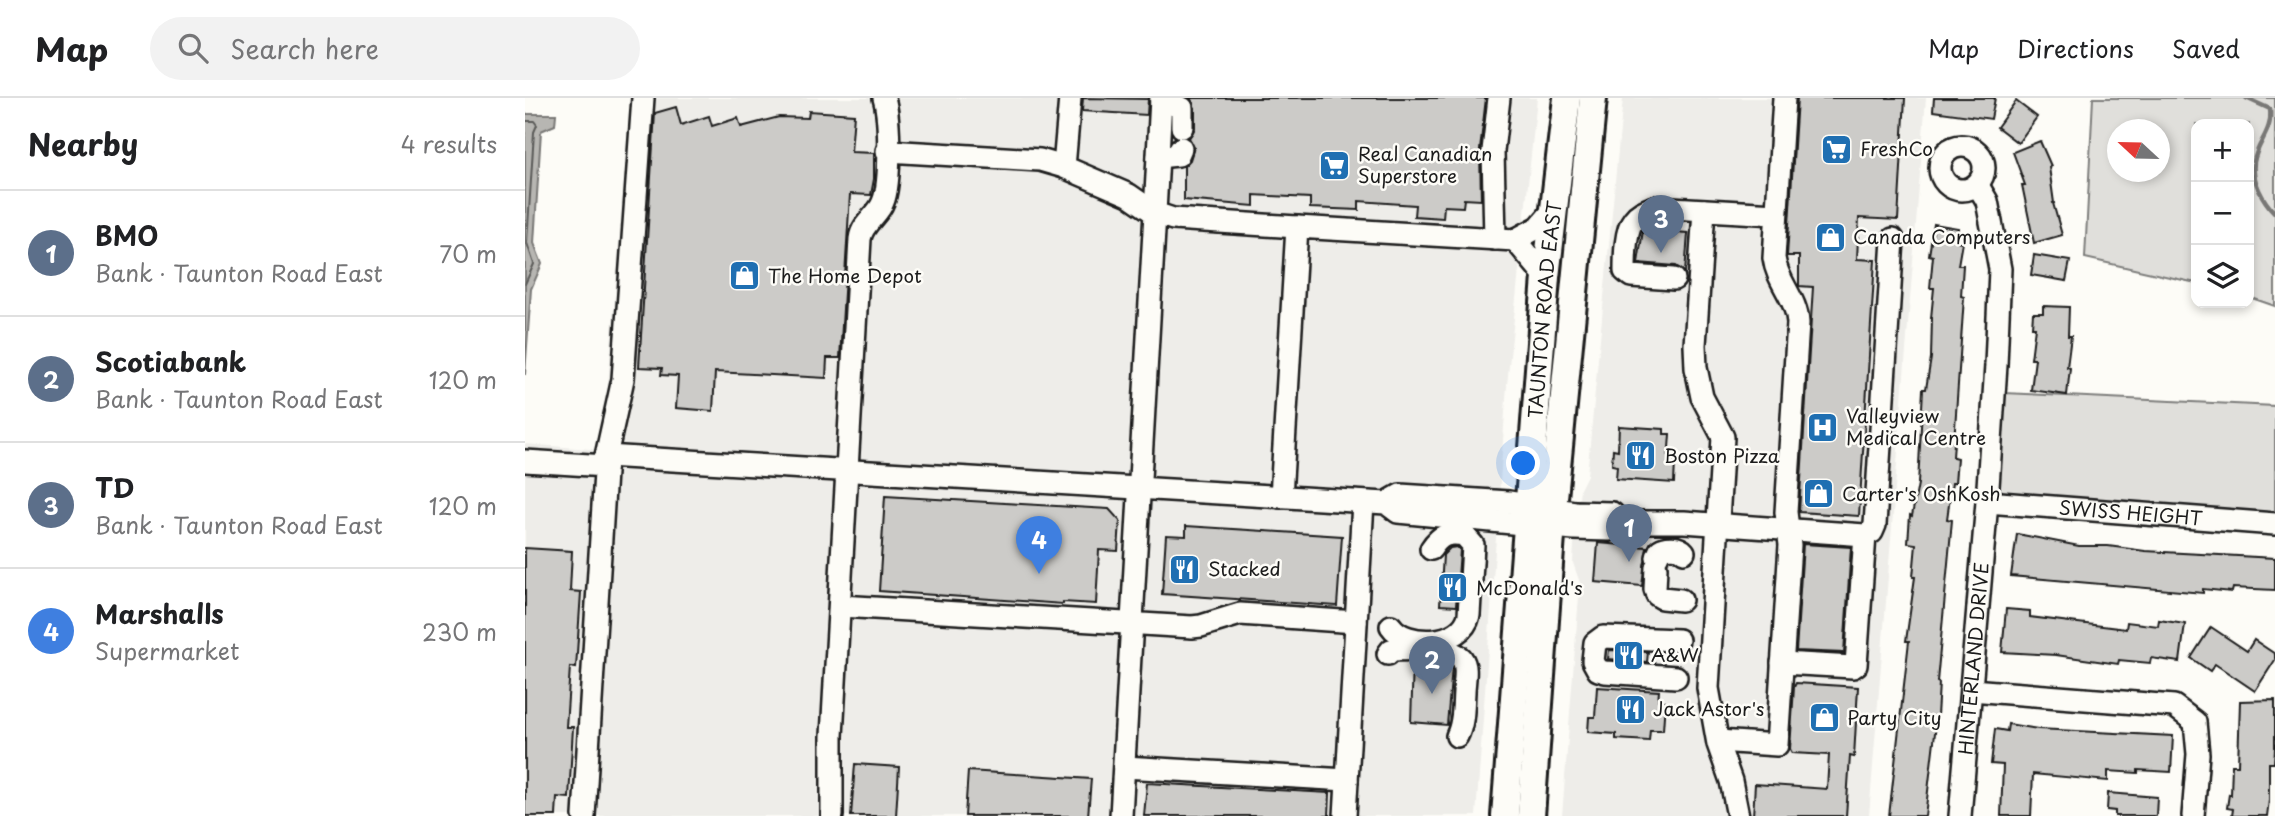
<!DOCTYPE html>
<meta charset="utf-8">
<style>
body{margin:0;font-family:"Playpen Sans",sans-serif;background:#f2f2f2;color:#202124}
.controls{position:absolute;right:21px;top:21px;display:grid;overflow:hidden;border-radius:14px;box-shadow:0 4px 10px #0003}
.controls button{width:63px;height:63px;display:grid;place-items:center;padding:0;border:0;border-bottom:2px solid #e0e0e0;background:#fff;color:#202124;font:35px sans-serif}
.compass{position:absolute;left:1582px;top:21px;width:63px;height:63px;border-radius:50%;background:#fff;box-shadow:0 4px 10px #0003;rotate:292deg}
.you{position:absolute;left:999px;top:366px;width:24px;height:24px;margin:-18px;border:5px solid #fff;border-radius:50%;background:#1a73e8;box-shadow:0 0 0 10px #1a73e833}
.badge{display:grid;place-items:center;width:46px;height:46px;border-radius:50%;background:#1f6fb2;color:#fff;font-size:23px;font-weight:700}
.pin{position:absolute;translate:-50% -58px;filter:drop-shadow(0 2px 4px #0008)}
.pin::after{content:'';position:absolute;top:37px;width:24px;height:21px;background:inherit;clip-path:polygon(0 0,100% 0,50% 100%)}
.list{margin:0;padding:0;list-style:none}
h2{display:flex;justify-content:space-between;align-items:center;height:91px;margin:0;padding:0 28px;font-size:30px}
h2 small{font-size:23px;font-weight:400;color:#757577}
.list li{display:grid;grid-template-columns:46px 1fr auto;gap:21px;align-items:center;box-sizing:border-box;height:126px;padding:0 28px;border-top:2px solid #e0e0e0}
.list b{display:block;font-size:26px;white-space:nowrap}
.list p{margin:0;font-size:23px;white-space:nowrap;color:#757577}
.list em{font-size:23px;font-style:normal;color:#757577}
.icon{flex:none;width:38px;height:38px;fill:none;stroke:currentColor;stroke-width:2;stroke-linecap:round;stroke-linejoin:round}
.map{position:relative;flex:none;width:1750px;height:718px;overflow:hidden}
header{display:flex;align-items:center;gap:42px;box-sizing:border-box;height:98px;padding:0 35px;background:#fff;border-bottom:2px solid #e0e0e0}
header strong{font-size:33px}
nav{display:flex;gap:38px;margin-inline-start:auto;font-size:24px}
.search{width:490px;height:63px;background:#f2f2f2;display:flex;align-items:center;gap:18px;box-sizing:border-box;padding:0 24px;border-radius:38px;color:#757577;font-size:26px}
main{display:flex}
aside{flex:1;background:#fff}
.map>svg:first-child{display:block}
.built{fill:#eeede9}
.green{fill:#e0dfdb;stroke:#7e7e7c;stroke-width:2;fill-rule:evenodd}
.water{fill:#b7b6b2;stroke:#797876;stroke-width:2}
.lines{fill:none;stroke-linecap:round;stroke-linejoin:round}
.shore{stroke:#5a5a58;stroke-width:2}
.stream{stroke:#797876;stroke-width:4.5}
.building{fill:#cccbc8;stroke:#1c1c1c;stroke-width:2}
.minor-tunnel{stroke:#dbdad6;stroke-width:21;stroke-dasharray:21 10;stroke-linecap:butt}
.minor-casing{stroke:#1c1c1c;stroke-width:26}
.major-casing{stroke:#1c1c1c;stroke-width:32}
.minor{stroke:#fdfcf7;stroke-width:21}
.major{stroke:#fdfcf7;stroke-width:26}
.labels{text-anchor:middle;stroke-width:5;stroke-linejoin:round;paint-order:stroke}
.poi-label{font-size:19px;fill:#1c1c1c;stroke:#fdfcf7;text-anchor:start}
.street-label{font-size:19px;fill:#1c1c1c;stroke:#fdfcf7}
</style>
<header>
<strong>Map</strong>
<div class="search"><svg class="icon" aria-label="search" viewBox="0 0 24 24"><circle cx="10" cy="10" r="6"/><path d="M15 15l6 6"/></svg>Search here</div>
<nav><a>Map</a><a>Directions</a><a>Saved</a></nav>
</header>
<main>
<aside>
<h2>Nearby<small>4 results</small></h2>
<ul class="list">
<li><span class="badge" style="background:#5c6f8a">1</span><div><b>BMO</b><p>Bank · Taunton Road East</p></div><em>70 m</em></li>
<li><span class="badge" style="background:#5c6f8a">2</span><div><b>Scotiabank</b><p>Bank · Taunton Road East</p></div><em>120 m</em></li>
<li><span class="badge" style="background:#5c6f8a">3</span><div><b>TD</b><p>Bank · Taunton Road East</p></div><em>120 m</em></li>
<li><span class="badge" style="background:#3f7fe0">4</span><div><b>Marshalls</b><p>Supermarket</p></div><em>230 m</em></li>
</ul>
</aside>
<div class="map">
<svg width="1750" height="718" viewBox="0 0 1750 718">
<rect width="100%" height="100%" fill="#fdfcf7"/>
<filter id="ink" filterUnits="userSpaceOnUse"><feTurbulence type="fractalNoise" baseFrequency=".0143" numOctaves="2"/><feDisplacementMap in="SourceGraphic" scale="14" xChannelSelector="R" yChannelSelector="G"/><feConvolveMatrix kernelMatrix="1 2 1 2 8 2 1 2 1" color-interpolation-filters="sRGB"/></filter>
<g filter="url(#ink)">
<!-- built -->
<g class="built">
<polygon points="105,0 1012,0 982,287 951,718 0,718 0,346 78,352"/>
<polygon points="1098,0 1401,0 1344,718 1037,718 1055,485 1048,465 1049,446 1055,391 1062,377"/>
</g>
<!-- green -->
<g class="green">
<path d="M1568,0H1750V208L1724,199V26H1671V185L1560,160ZM1592,32H1634V74H1592Z"/>
<polygon points="1479,295 1750,308 1750,417 1482,396 1473,390"/>
</g>
<!-- water -->
<polygon class="water" points="0,16 31,16 30,27 16,33 9,145 17,166 6,191 0,277"/>
<g class="lines">
<!-- shore -->
<polyline class="shore" points="0,23 9,23 12,27 9,34 2,145 9,166 0,186"/>
<!-- stream -->
<path class="stream" d="M1721,0L1745,11C1748,34 1732,44 1729,64C1726,82 1738,103 1750,115"/>
</g>
<!-- building -->
<g class="building">
<polygon points="558,0 623,1 622,17 557,13"/>
<polygon points="665,0 961,0 955,52 956,102 939,101 938,109 919,108 918,120 889,118 890,107 834,103 834,112 785,110 785,100 729,97 729,108 659,102 659,68 665,62 669,49 664,40 670,30 670,10"/>
<polygon points="1272,0 1380,0 1373,122 1334,120 1332,161 1350,162 1334,418 1274,414 1288,189 1274,188 1274,158 1262,158"/>
<polygon points="1409,0 1470,0 1466,21 1408,13"/>
<polygon points="1491,3 1512,19 1493,45 1472,29"/>
<polygon points="151,9 156,27 184,18 187,28 213,20 216,29 254,19 283,20 284,13 329,16 326,54 349,55 349,81 346,97 325,96 315,260 302,260 301,280 190,274 188,313 151,310 153,278 136,277 137,270 114,269 130,15"/>
<polygon points="1515,43 1526,68 1524,69 1529,105 1528,105 1537,137 1509,145 1497,87 1500,87 1488,54"/>
<polygon points="1409,126 1433,130 1431,143 1437,144 1433,167 1438,167 1436,198 1439,199 1428,359 1432,360 1430,385 1427,385 1422,421 1427,422 1412,584 1414,585 1412,618 1400,718 1364,718 1384,543 1381,543 1390,479 1388,479 1391,446 1383,445 1385,417 1387,418 1393,386 1398,291 1401,291 1406,260 1407,220 1406,220 1409,190 1405,190 1408,158 1404,157"/>
<polygon points="1118,132 1163,135 1160,175 1151,168 1113,165"/>
<polygon points="1509,157 1545,163 1541,183 1506,177"/>
<polygon points="1518,208 1544,209 1543,238 1546,238 1542,269 1545,270 1542,297 1506,292 1510,261 1506,261 1510,229 1507,229 1508,215 1518,215"/>
<polygon points="1094,328 1139,331 1139,336 1145,336 1143,364 1150,364 1149,385 1091,381 1092,368 1087,367 1088,351 1093,352"/>
<polygon points="360,398 584,411 595,423 593,453 574,452 571,506 538,504 538,506 354,493"/>
<polygon points="661,428 817,438 812,508 637,496 641,437 661,438"/>
<polygon points="1492,436 1554,448 1583,448 1620,453 1750,460 1750,492 1708,490 1707,494 1678,491 1678,495 1486,478"/>
<polygon points="1073,445 1122,449 1117,488 1070,484"/>
<polygon points="1278,446 1326,449 1319,555 1271,553"/>
<polygon points="932,449 935,452 931,508 915,507 918,457 925,450"/>
<polygon points="0,450 47,453 45,493 56,494 51,570 45,569 41,629 48,629 44,700 32,699 31,718 0,718"/>
<polygon points="1481,511 1505,513 1505,519 1601,531 1602,524 1633,528 1634,522 1660,526 1655,564 1626,560 1625,565 1594,562 1593,566 1531,557 1477,554"/>
<polygon points="1686,529 1722,553 1729,542 1750,556 1750,562 1730,593 1690,566 1685,573 1666,560"/>
<polygon points="1084,552 1123,554 1122,564 1083,561"/>
<polygon points="888,565 906,565 906,567 927,569 922,627 886,624"/>
<polygon points="1271,585 1333,589 1329,659 1325,658 1321,718 1228,718 1230,686 1302,691 1304,657 1267,655 1265,651 1269,589"/>
<polygon points="1072,589 1134,593 1133,602 1140,603 1138,632 1125,632 1124,643 1091,641 1091,636 1063,634 1064,619 1070,619"/>
<polygon points="1750,602 1750,650 1749,665 1744,665 1744,702 1742,718 1707,718 1708,711 1702,710 1704,696 1706,697 1707,667 1713,667 1715,603"/>
<polygon points="1483,626 1513,631 1648,638 1646,674 1613,672 1613,675 1583,673 1583,683 1508,676 1506,718 1476,718 1478,667 1466,666 1470,631 1482,633"/>
<polygon points="330,666 374,669 371,718 326,718"/>
<polygon points="443,673 566,681 563,718 440,718"/>
<polygon points="622,685 805,695 804,718 619,718"/>
<polygon points="1583,695 1632,699 1631,718 1590,718 1590,713 1582,712"/>
</g>
<g class="lines">
<!-- minor-tunnel -->
<polyline class="minor-tunnel" points="889,562 906,563"/>
<defs>
<g id="minor">
<polyline points="545,0 539,69 604,97 630,115 596,718"/>
<polyline points="636,0 630,115 648,121 772,129"/>
<polyline points="636,2 657,10 657,29"/>
<circle cx="1437" cy="70" r="22"/>
<polyline points="362,53 515,62 539,69"/>
<polyline points="633,59 653,57 656,50"/>
<polyline points="1179,112 1170,247 1171,270 1177,299 1198,339 1183,590 1193,646 1206,683 1213,718"/>
<polyline points="970,141 968,53 974,0"/>
<polyline points="990,142 1021,179"/>
<path d="M1149,181L1106,178L1100,173C1100,159 1100,132 1109,121C1114,114 1122,112 1129,109L1251,116"/>
<polyline points="81,358 861,405 873,414 1049,431 1085,432 1096,424 1159,424 1340,437 1347,434 1350,427 1368,141"/>
<polyline points="0,363 81,368"/>
<polyline points="756,399 772,129 990,142 1014,129 1030,110"/>
<path id="s1" d="M1462,404L1750,426"/>
<polyline points="861,405 875,397 984,404 1050,414 1087,415 1096,424"/>
<path d="M1132,459L1135,452C1141,448 1154,448 1159,454"/>
<polyline points="1131,469 1130,491 1132,497 1137,500 1156,502"/>
<polyline points="315,508 667,529 676,528 715,516 831,524"/>
<path d="M866,528C880,549 937,549 944,517L948,447L939,437C923,434 915,437 906,451"/>
<path d="M863,556L866,552C880,552 929,548 937,561C943,569 939,584 939,594C938,608 939,625 932,638"/>
<polyline points="1257,565 1328,569 1331,567 1340,437"/>
<polyline points="1151,579 1080,574 1073,572 1068,563 1070,545 1078,539 1153,542"/>
<polyline points="1446,592 1649,608 1670,624 1673,656 1668,718"/>
<path d="M1193,643L1252,647L1265,447L1261,414L1273,225C1272,201 1252,184 1249,160L1259,0"/>
<polyline points="599,669 822,682"/>
<polyline points="59,718 81,358 98,281 118,0"/>
<path d="M307,718V638L335,141C337,125 353,118 358,104C366,85 365,20 359,0"/>
<polyline points="820,718 838,404"/>
<path id="s2" d="M1435,718L1462,404L1471,267L1475,171L1462,103L1452,86"/>
</g>
<g id="major">
<path id="s3" d="M980,718L1021,179L1042,0"/>
<polyline points="1006,718 1028,410 1068,0"/>
</g>
</defs>
<!-- minor casing -->
<use href="#minor" class="minor-casing"/>
<!-- major casing -->
<use href="#major" class="major-casing"/>
<!-- minor -->
<use href="#minor" class="minor"/>
<!-- major -->
<use href="#major" class="major"/>
</g>
</g>
<!-- icons -->
<defs>
<symbol id="supermarket-square" viewBox="-11 -11 22 22"><rect x="-9" y="-9" width="18" height="18" rx="4" fill="#1f6fb2" stroke="#fdfcf7"/><path d="M-6-5.5h2.5l.6 2H6L4.5 2H-2.5L-4.4-4H-6ZM-1.5 3.2a1.3 1.3 0 1 0 .1 0ZM3 3.2a1.3 1.3 0 1 0 .1 0Z" fill="#fff"/></symbol>
<symbol id="shop-square" viewBox="-11 -11 22 22"><rect x="-9" y="-9" width="18" height="18" rx="4" fill="#1f6fb2" stroke="#fdfcf7"/><path d="M-5-2.5h2.3a2.7 3.5 0 0 1 5.4 0H5L5.5 6h-11ZM-1.5-2.5h3a1.5 2.3 0 0 0-3 0Z" fill="#fff"/></symbol>
<symbol id="hospital-square" viewBox="-11 -11 22 22"><rect x="-9" y="-9" width="18" height="18" rx="4" fill="#1f6fb2" stroke="#fdfcf7"/><path d="M-5-5h3v3.5h4V-5h3V5h-3V1.5h-4V5h-3Z" fill="#fff"/></symbol>
<symbol id="restaurant-square" viewBox="-11 -11 22 22"><rect x="-9" y="-9" width="18" height="18" rx="4" fill="#1f6fb2" stroke="#fdfcf7"/><path d="M-5-6h1v4h1v-4h1v4h1v-4h1v5L-1.5 .5V6h-2V.5L-5-1ZM5-6V6H3V1.5H1.5Q1.5-4 5-6Z" fill="#fff"/></symbol>
</defs>
<g fill-rule="evenodd">
<use href="#supermarket-square" x="1294" y="34" width="35" height="35"/>
<use href="#supermarket-square" x="792" y="50" width="35" height="35"/>
<use href="#shop-square" x="1288" y="122" width="35" height="35"/>
<use href="#shop-square" x="202" y="160" width="35" height="35"/>
<use href="#hospital-square" x="1280" y="312" width="35" height="35"/>
<use href="#restaurant-square" x="1098" y="340" width="35" height="35"/>
<use href="#shop-square" x="1276" y="378" width="35" height="35"/>
<use href="#restaurant-square" x="642" y="454" width="35" height="35"/>
<use href="#restaurant-square" x="910" y="472" width="35" height="35"/>
<use href="#restaurant-square" x="1086" y="540" width="35" height="35"/>
<use href="#restaurant-square" x="1088" y="594" width="35" height="35"/>
<use href="#shop-square" x="1282" y="602" width="35" height="35"/>
</g>
<g class="labels">
<!-- poi labels -->
<g class="poi-label">
<text x="1335" y="58">FreshCo</text>
<text x="833" y="63">Real Canadian<tspan x="833" dy="22">Superstore</tspan></text>
<text x="1328" y="146">Canada Computers</text>
<text x="243" y="185">The Home Depot</text>
<text x="1321" y="325">Valleyview<tspan x="1321" dy="22">Medical Centre</tspan></text>
<text x="1139" y="365">Boston Pizza</text>
<text x="1317" y="403">Carter's OshKosh</text>
<text x="683" y="478">Stacked</text>
<text x="951" y="497">McDonald's</text>
<text x="1126" y="564">A&amp;W</text>
<text x="1128" y="618">Jack Astor's</text>
<text x="1322" y="627">Party City</text>
</g>
<!-- street labels -->
<g class="street-label">
<text dy="7" stroke="none"><textPath href="#s3" startOffset="508">TAUNTON ROAD EAST</textPath></text>
<text dy="7" stroke="none"><textPath href="#s1" startOffset="144">SWISS HEIGHT</textPath></text>
<text dy="7" stroke="none"><textPath href="#s2" startOffset="158">HINTERLAND DRIVE</textPath></text>
</g>
</g>
</svg>
<div class="controls">
<button>+</button>
<button>−</button>
<button><svg class="icon" aria-label="layers" viewBox="0 0 24 24"><path d="M12 4l9 5-9 5-9-5zM3 14l9 5 9-5"/></svg></button>
</div>
<svg class="compass" viewBox="-18 -18 36 36"><path d="M0-13l5 13h-10z" fill="#e53935"/><path d="M0 13l5-13h-10z" fill="#757577"/></svg>
<div class="you"></div>
<div class="pin badge" style="left:1104px;top:464px;background:#5c6f8a">1</div>
<div class="pin badge" style="left:907px;top:596px;background:#5c6f8a">2</div>
<div class="pin badge" style="left:1136px;top:155px;background:#5c6f8a">3</div>
<div class="pin badge" style="left:514px;top:476px;background:#3f7fe0">4</div>
</div>
</main>
